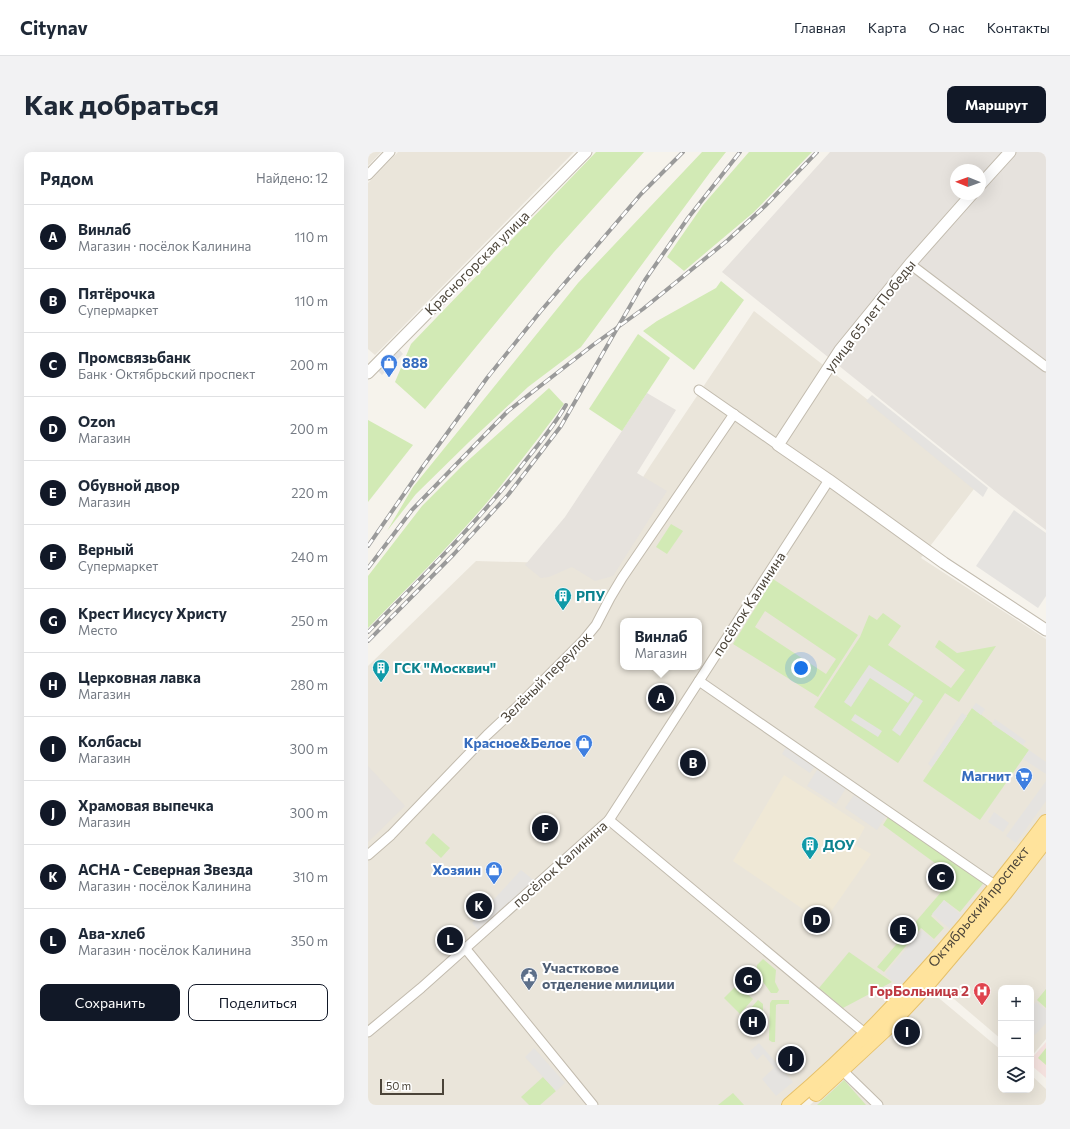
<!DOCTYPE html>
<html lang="ru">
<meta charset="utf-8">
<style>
body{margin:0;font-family:Commissioner,sans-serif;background:#f2f2f3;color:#1f2937}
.controls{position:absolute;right:12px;bottom:12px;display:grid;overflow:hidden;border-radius:8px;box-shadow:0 4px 16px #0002}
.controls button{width:36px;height:36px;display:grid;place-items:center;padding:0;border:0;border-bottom:1px solid #e0e1e3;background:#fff;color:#1f2937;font:20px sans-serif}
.compass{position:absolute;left:582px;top:12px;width:36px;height:36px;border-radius:50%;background:#fff;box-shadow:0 4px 16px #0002;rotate:271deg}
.scale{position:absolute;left:12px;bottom:10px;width:64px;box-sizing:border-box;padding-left:4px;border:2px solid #4b4439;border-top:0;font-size:11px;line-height:14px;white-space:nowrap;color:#4b4439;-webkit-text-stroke:3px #fff;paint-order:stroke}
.you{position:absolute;left:433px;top:516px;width:14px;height:14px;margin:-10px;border:3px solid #fff;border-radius:50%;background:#1a73e8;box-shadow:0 0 0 6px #1a73e833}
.badge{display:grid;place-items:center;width:26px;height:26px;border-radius:50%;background:#111827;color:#fff;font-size:13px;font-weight:700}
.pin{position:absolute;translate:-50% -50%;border:2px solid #fff;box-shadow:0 1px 4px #0006}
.popup{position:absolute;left:252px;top:466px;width:82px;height:52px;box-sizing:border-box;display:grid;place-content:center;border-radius:8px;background:#fff;filter:drop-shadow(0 1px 3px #0005);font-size:13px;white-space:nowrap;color:#747a83}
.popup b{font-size:15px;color:#1f2937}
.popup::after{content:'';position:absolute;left:50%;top:100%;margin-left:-8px;border:8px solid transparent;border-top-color:#fff}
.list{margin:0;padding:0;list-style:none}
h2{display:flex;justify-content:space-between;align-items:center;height:52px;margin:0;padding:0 16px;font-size:17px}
h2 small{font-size:13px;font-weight:400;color:#747a83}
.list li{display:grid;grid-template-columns:26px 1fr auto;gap:12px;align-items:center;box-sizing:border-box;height:64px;padding:0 16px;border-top:1px solid #e0e1e3}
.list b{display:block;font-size:15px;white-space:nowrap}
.list p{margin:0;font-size:13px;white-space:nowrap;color:#747a83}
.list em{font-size:13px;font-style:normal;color:#747a83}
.actions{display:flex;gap:8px;padding:12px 16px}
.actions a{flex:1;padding:9px 0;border:1px solid #111827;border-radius:8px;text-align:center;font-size:14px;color:#111827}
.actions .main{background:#111827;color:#fff}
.icon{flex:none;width:22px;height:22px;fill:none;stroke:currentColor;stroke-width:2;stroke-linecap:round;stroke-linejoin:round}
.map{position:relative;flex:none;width:678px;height:953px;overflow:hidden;border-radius:8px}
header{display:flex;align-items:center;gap:24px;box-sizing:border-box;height:56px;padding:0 20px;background:#fff;border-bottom:1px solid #e0e1e3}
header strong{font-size:19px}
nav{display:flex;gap:22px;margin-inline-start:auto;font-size:14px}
.intro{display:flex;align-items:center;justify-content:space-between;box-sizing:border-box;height:96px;padding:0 24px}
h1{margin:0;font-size:28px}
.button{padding:10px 18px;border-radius:8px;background:#111827;color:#fff;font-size:14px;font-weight:700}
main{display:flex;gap:24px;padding:0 24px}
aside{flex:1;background:#fff;border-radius:8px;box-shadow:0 4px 16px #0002}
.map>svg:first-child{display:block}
.residential{fill:#eae5da;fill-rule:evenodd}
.industrial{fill:#e6e2dd;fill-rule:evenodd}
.education{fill:#efe8d6}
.medical{fill:#f6e3e0}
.green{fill:#d2eab5;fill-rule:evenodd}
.parking{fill:#e5e3e0}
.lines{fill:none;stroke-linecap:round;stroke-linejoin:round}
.minor-casing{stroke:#c2bbae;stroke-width:11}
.tertiary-casing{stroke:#c2bbae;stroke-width:13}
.primary-casing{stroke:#e6c16a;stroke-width:16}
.minor{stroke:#fff;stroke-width:9}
.tertiary{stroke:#fff;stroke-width:11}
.primary{stroke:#ffe39c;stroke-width:14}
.rail-casing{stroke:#9a9a9a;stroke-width:4}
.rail{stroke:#fff;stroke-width:2.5;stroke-dasharray:8;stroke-linecap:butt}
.labels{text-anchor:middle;stroke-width:4;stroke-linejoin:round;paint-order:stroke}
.street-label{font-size:14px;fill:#4b4439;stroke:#fff}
.shop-label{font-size:14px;font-weight:bold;fill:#366cbe;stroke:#fff;text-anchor:end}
.culture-label{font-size:14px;font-weight:bold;fill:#0d838f;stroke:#fff;text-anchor:start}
.service-label{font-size:14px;font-weight:bold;fill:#4e5e75;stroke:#fff;text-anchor:start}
.health-label{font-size:14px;font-weight:bold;fill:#be3a42;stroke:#fff;text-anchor:end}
</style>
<header>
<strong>Citynav</strong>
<nav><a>Главная</a><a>Карта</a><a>О нас</a><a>Контакты</a></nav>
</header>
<div class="intro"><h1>Как добраться</h1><a class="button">Маршрут</a></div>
<main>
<aside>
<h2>Рядом<small>Найдено: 12</small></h2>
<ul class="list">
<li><span class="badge">A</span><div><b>Винлаб</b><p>Магазин · посёлок Калинина</p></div><em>110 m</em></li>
<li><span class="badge">B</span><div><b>Пятёрочка</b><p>Супермаркет</p></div><em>110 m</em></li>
<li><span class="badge">C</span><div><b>Промсвязьбанк</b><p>Банк · Октябрьский проспект</p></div><em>200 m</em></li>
<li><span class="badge">D</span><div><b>Ozon</b><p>Магазин</p></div><em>200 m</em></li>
<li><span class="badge">E</span><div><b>Обувной двор</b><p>Магазин</p></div><em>220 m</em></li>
<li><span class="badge">F</span><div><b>Верный</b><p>Супермаркет</p></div><em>240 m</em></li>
<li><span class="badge">G</span><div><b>Крест Иисусу Христу</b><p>Место</p></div><em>250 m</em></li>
<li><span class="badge">H</span><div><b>Церковная лавка</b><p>Магазин</p></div><em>280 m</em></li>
<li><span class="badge">I</span><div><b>Колбасы</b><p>Магазин</p></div><em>300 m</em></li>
<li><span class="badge">J</span><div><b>Храмовая выпечка</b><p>Магазин</p></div><em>300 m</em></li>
<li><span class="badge">K</span><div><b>АСНА - Северная Звезда</b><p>Магазин · посёлок Калинина</p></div><em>310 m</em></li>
<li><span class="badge">L</span><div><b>Ава-хлеб</b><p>Магазин · посёлок Калинина</p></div><em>350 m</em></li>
</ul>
<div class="actions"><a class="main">Сохранить</a><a>Поделиться</a></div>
</aside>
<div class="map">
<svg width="678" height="953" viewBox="0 0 678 953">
<rect width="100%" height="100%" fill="#f6f3ec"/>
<!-- residential -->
<g class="residential">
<polygon points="0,0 13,0 0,14"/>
<polygon points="30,0 206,0 7,203 0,197 0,31"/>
<path d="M386,159L609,333L553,406L678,487V887L663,905V836H633V887L552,818L493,884L416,953H0V514L108,409L220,412L282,314ZM255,469H331V515H255Z"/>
<polygon points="560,837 633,898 633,938 663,938 663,923 678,937 678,953 442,953 481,919"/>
</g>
<!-- industrial -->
<g class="industrial">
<path d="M462,0H678V378L633,344L354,120ZM588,18H612V42H588Z"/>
<polygon points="279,241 308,258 269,321 299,339 245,424 227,429 204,415 181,425 173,426 157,413 197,365"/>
<polygon points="0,614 37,654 0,690"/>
</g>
<!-- education -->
<polygon class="education" points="416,623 497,675 487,693 503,702 455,771 365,709"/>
<!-- medical -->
<polygon class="medical" points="678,890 678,926 663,913 663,907"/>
<!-- green -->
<g class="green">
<polygon points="228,0 276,0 186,100 57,257 27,230 43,192"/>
<polygon points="334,0 358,0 343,19 213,195 160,235 101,290 48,342 19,379 45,335 210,131"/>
<polygon points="381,0 444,0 386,60 316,119 299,105 335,53"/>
<polygon points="353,129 376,148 326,218 275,179 289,169 348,136"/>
<polygon points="270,182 302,206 254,279 221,257"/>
<path d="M181,236L196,252C172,284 147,317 121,348C83,393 41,434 0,476V424L54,354L95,313Z"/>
<polygon points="0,268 45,293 0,350"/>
<polygon points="303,372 315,379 299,402 288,395"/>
<path d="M405,427L490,483L450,545L365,492ZM397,459L468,507L458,522L387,475Z"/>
<polygon points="515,461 533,474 520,493 583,536 597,518 567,495 571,488 589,501 628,494 591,550 577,541 530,611 446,555 492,485 501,463 509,468"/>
<polygon points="604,556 661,598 612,668 555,629"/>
<polygon points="522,662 618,728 592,760 576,748 563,764 576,776 566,787 553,776 516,820 509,815 586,725 515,673"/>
<polygon points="65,681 82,696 73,706 57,691"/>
<polygon points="481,800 524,830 475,856 451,836"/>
<polygon points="395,807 408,818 407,830 411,838 409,841 403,841 388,820 389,813"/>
<polygon points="377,821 384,821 385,825 383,826 381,824 378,825 377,828 379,833 377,834 374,830 372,826"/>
<polygon points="367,835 372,836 385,847 372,862 356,846"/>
<polygon points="678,837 678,856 669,848"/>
<polygon points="390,848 395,852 395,871 392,871 391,865 382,857"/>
<polygon points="404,848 421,848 421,852 410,852 408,853 407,890 404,890 401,888 402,851"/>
<polygon points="678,896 678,913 670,906"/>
<polygon points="175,925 188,939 172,953 161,953 153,945"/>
<polygon points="476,928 498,953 449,953"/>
<polygon points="365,941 376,953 350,953"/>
</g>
<!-- parking -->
<g class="parking">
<polygon points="29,195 35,202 14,223 8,217"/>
<polygon points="504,243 620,336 615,345 498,249"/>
<polygon points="646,358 678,381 678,444 670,456 608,414"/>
<polygon points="501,513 546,542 540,551 502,526 483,555 476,550"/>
<polygon points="547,544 555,549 532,584 524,578"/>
<polygon points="608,551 617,557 613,563 604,556"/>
<polygon points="594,561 599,564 564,615 560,612"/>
<polygon points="487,562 514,579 510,585 483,568"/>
<polygon points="627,567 658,589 655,593 624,572"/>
<polygon points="418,595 447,614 442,621 414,602"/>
<polygon points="661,598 678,610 678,622 655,607"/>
<polygon points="449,618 478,636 468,652 439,634"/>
<polygon points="678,629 678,649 648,691 638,684"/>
<polygon points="486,643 518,664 509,678 477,656"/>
<polygon points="626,660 641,671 635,680 620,670"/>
<polygon points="153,718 168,730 111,779 104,771"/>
<polygon points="576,748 593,763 582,777 564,762"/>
<polygon points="554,778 570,792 531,835 517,822"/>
<polygon points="668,850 678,858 678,871 667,883 663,880 663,856"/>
<polygon points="391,891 425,930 408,944 394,927 406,916 395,902 389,908 382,899"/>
<polygon points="166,896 197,931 188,939 157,905"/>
</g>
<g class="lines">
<defs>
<g id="minor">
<polyline points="0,23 22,0"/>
<polyline points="542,112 678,215"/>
<polyline points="331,238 410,293"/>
<polyline points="331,529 628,734"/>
<polyline points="241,668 499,883"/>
<polyline points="0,703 23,683 119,583 150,554 215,489 228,473 242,446 254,426 366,262"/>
<polyline points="97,796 225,953"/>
<polyline points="0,880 53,836 241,668 461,328"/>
<polyline points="475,919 510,953"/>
</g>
<g id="tertiary">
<polyline points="612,33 642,0"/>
<polyline points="604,42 542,112 472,198 410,293 461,328 576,411 678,478"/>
<polyline points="0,221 218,0"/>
</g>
<g id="primary">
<polyline points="448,942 518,877 560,832 637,741 678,688"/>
<path id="s1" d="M421,953C497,889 564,815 626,737C643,715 661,693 678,670"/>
</g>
</defs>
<!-- minor casing -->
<use href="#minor" class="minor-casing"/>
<!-- tertiary casing -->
<use href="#tertiary" class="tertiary-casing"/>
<!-- primary casing -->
<use href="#primary" class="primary-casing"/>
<!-- minor -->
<use href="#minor" class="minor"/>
<!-- tertiary -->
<use href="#tertiary" class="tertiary"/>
<!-- primary -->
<use href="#primary" class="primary"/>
<defs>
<g id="rail">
<polyline points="0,394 54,316 119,226 172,160 273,42 315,0"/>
<polyline points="0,416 44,358 140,259 225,193 275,157 360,88 397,54 449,0"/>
<path d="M0,480C53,426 108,372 155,312C170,293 186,274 198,253"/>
<polyline points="0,489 86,402 140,343 193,274 277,128 320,66 372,0"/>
</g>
</defs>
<!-- rail casing -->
<use href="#rail" class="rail-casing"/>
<!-- rail -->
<use href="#rail" class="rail"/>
</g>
<!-- icons -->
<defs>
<symbol id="shop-pin" viewBox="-11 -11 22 30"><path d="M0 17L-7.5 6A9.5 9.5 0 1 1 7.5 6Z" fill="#3f7fe0" stroke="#fff"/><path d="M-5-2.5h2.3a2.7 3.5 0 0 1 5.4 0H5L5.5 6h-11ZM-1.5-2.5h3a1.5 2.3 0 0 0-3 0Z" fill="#fff"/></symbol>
<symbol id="building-pin" viewBox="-11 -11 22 30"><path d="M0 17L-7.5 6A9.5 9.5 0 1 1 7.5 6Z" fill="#0f9aa8" stroke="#fff"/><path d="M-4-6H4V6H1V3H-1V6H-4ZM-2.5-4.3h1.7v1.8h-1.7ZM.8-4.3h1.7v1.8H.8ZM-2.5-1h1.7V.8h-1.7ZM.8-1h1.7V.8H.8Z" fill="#fff"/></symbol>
<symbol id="supermarket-pin" viewBox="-11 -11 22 30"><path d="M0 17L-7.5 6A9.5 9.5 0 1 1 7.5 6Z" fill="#3f7fe0" stroke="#fff"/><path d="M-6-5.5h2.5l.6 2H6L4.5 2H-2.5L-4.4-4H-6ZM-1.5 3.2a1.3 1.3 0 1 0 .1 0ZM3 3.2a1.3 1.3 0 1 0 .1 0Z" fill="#fff"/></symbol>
<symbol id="civic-pin" viewBox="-11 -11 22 30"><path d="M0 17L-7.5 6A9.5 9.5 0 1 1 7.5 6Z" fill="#5c6f8a" stroke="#fff"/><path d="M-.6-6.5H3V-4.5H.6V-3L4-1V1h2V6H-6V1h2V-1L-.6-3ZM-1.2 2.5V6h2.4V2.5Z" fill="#fff"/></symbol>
<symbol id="hospital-pin" viewBox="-11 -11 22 30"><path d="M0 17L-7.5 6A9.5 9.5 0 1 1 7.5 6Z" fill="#e0444e" stroke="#fff"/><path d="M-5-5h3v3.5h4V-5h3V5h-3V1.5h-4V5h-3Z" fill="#fff"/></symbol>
</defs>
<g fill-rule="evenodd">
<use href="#shop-pin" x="11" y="201" width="20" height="27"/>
<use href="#building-pin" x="185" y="434" width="20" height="27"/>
<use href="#building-pin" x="3" y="506" width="20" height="27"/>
<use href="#shop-pin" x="206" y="581" width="20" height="27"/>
<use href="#supermarket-pin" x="646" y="614" width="20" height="27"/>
<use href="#building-pin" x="432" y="683" width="20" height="27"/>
<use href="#shop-pin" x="116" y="708" width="20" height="27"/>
<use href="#civic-pin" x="151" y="814" width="20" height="27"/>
<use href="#hospital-pin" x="604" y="829" width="20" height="27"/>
</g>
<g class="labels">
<!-- street labels -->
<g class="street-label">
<text transform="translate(109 111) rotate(-45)" y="5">Красногорская улица</text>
<text transform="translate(502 164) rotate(-52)" y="5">улица 65 лет Победы</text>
<text transform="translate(381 452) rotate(-57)" y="5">посёлок Калинина</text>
<text transform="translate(178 525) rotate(-45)" y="5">Зелёный переулок</text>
<text transform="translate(192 712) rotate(-42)" y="5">посёлок Калинина</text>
<text dy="5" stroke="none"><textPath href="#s1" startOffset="275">Октябрьский проспект</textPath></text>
</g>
<!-- shop labels -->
<g class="shop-label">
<text x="34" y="216" text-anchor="start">888</text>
<text x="203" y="596">Красное&amp;Белое</text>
<text x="643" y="629">Магнит</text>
<text x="113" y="723">Хозяин</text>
</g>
<!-- culture labels -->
<g class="culture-label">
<text x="208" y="449">РПУ</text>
<text x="26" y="521">ГСК "Москвич"</text>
<text x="455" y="698">ДОУ</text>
</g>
<!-- service labels -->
<g class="service-label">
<text x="174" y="821">Участковое<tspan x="174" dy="16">отделение милиции</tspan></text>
</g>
<!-- health labels -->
<g class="health-label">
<text x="601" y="844">ГорБольница 2</text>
</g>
</g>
</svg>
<div class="controls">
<button>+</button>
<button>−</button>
<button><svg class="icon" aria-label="layers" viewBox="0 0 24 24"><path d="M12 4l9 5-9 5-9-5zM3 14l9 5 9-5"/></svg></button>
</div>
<svg class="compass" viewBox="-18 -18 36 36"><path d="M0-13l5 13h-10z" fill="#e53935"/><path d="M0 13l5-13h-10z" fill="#747a83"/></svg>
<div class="scale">50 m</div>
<div class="you"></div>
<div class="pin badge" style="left:293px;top:546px">A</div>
<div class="popup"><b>Винлаб</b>Магазин</div>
<div class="pin badge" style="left:325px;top:611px">B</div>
<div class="pin badge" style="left:573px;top:725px">C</div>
<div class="pin badge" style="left:449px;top:768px">D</div>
<div class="pin badge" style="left:535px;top:778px">E</div>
<div class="pin badge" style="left:177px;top:676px">F</div>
<div class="pin badge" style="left:380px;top:828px">G</div>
<div class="pin badge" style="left:385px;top:870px">H</div>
<div class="pin badge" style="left:539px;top:880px">I</div>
<div class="pin badge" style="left:423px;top:907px">J</div>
<div class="pin badge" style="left:111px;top:754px">K</div>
<div class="pin badge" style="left:82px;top:788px">L</div>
</div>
</main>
